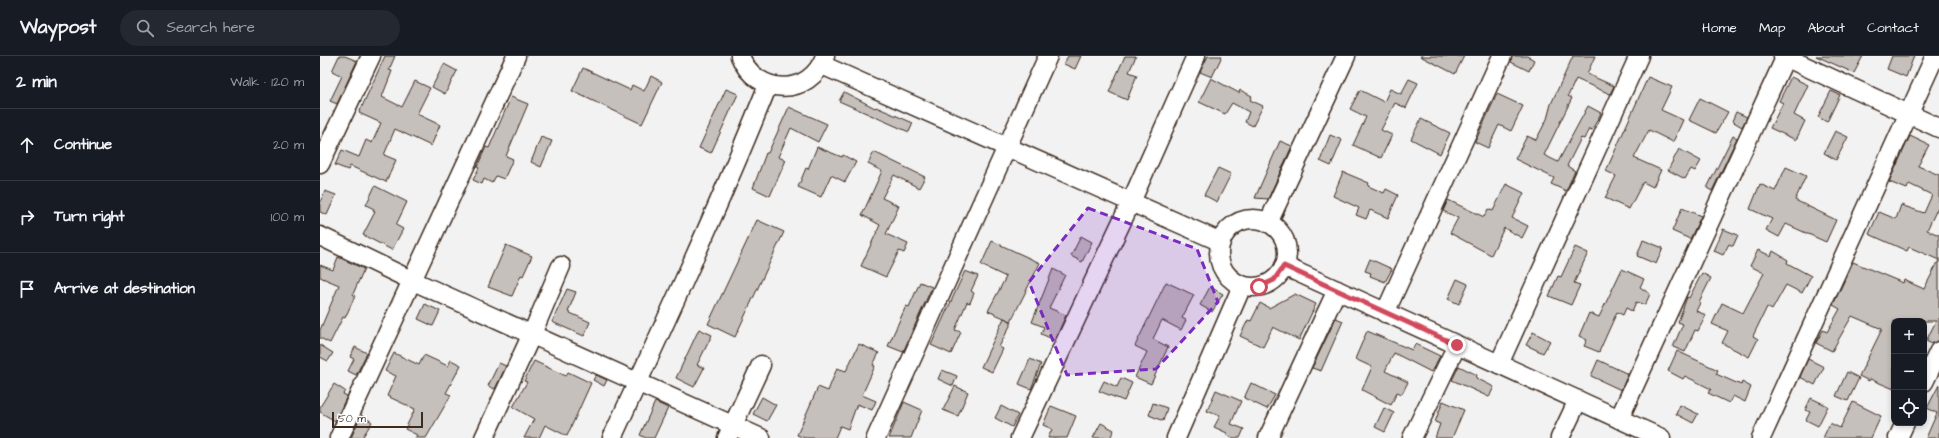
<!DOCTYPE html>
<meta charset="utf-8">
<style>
body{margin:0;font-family:"Architects Daughter",sans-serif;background:#242831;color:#f1f3f6}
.controls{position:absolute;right:12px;bottom:12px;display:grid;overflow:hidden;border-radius:8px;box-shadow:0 2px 6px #0003}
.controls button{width:36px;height:36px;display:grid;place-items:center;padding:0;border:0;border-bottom:1px solid #363941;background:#171b24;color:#f1f3f6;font:20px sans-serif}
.scale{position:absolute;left:12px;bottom:10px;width:91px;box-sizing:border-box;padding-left:4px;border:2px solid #3b2a1e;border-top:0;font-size:11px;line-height:14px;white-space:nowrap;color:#3b2a1e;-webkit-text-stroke:3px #fff;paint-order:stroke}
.stop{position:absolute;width:12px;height:12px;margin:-9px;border:3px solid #d1495b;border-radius:50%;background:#fff}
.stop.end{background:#d1495b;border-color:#fff;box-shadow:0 1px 4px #0008}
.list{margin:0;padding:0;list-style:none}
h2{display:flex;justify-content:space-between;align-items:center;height:52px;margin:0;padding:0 16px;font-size:17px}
h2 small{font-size:13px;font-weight:400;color:#9ea1a6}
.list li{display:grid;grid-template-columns:26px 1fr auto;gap:12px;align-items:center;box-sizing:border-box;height:72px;padding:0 16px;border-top:1px solid #363941}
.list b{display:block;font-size:15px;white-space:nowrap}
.list em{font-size:13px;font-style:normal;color:#9ea1a6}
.icon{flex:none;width:22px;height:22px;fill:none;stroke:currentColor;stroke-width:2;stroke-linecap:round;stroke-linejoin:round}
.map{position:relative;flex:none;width:1619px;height:382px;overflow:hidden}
header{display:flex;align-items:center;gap:24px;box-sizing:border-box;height:56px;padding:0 20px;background:#171b24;border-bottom:1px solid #363941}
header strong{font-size:19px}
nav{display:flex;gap:22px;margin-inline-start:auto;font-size:14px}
.search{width:280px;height:36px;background:#242831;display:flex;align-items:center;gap:10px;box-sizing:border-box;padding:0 14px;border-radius:22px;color:#9ea1a6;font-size:15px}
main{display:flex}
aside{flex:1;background:#171b24}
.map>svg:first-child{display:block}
.building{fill:#c6c0bd;stroke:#3b2a1e}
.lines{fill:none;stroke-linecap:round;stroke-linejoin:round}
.minor-casing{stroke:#3b2a1e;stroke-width:21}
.minor{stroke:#fff;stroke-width:18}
.route{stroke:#d1495b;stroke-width:5}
.marked{fill:#7b2cbf;fill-opacity:0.2;stroke:#7b2cbf;stroke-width:3;stroke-dasharray:8 5;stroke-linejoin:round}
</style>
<header>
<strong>Waypost</strong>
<div class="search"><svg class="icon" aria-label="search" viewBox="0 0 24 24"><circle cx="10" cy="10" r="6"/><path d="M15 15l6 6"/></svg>Search here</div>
<nav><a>Home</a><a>Map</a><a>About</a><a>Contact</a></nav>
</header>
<main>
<aside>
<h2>2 min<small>Walk · 120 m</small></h2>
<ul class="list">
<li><svg class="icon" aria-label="ahead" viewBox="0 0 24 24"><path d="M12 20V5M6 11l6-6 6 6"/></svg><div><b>Continue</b></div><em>20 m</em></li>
<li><svg class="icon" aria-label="right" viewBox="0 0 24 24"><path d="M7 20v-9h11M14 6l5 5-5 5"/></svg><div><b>Turn right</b></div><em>100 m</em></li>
<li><svg class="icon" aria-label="arrive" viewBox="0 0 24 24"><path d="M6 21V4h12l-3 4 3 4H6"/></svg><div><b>Arrive at destination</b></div></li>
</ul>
</aside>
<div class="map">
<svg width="1619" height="382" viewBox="0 0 1619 382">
<rect width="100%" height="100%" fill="#f3f2f2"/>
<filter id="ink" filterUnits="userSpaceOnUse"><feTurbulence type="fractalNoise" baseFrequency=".025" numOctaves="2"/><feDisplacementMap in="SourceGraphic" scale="8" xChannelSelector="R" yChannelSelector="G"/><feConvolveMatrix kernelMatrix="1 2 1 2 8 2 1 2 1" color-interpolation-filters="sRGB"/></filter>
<g filter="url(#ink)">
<!-- building -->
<g class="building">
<polygon points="19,0 25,0 37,5 17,48 10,45 22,20 12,15"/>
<polygon points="65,0 75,0 69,14 72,15 62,41 82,51 95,25 110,32 97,58 120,69 111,90 75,73 64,99 76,104 66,126 30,110 28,114 15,109 22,94 39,101 46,84 52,87 61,67 39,57"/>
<polygon points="748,0 761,0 755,13 744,8"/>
<polygon points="805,0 816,0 809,16 817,19 807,44 789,36"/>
<polygon points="888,0 902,0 892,21 880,16"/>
<polygon points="1100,0 1144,0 1135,18"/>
<polygon points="1192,0 1207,0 1214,4 1209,15 1191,6"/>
<polygon points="1253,0 1275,0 1267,18 1294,30 1290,38 1256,23 1248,40 1252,42 1224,99 1238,106 1268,50 1281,57 1272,74 1269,73 1264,83 1261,82 1247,110 1255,115 1246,135 1231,128 1234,122 1195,103 1207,80 1216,84 1227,63 1231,48"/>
<polygon points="1496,0 1543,0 1534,17"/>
<polygon points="1572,0 1594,0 1586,21 1567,13"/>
<polygon points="124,8 137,15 125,38 112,31"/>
<polygon points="263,12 310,34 312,29 324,35 331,20 342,26 322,68 252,35"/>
<polygon points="1328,21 1352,31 1341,54 1363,64 1353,86 1329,74 1314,102 1341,114 1333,131 1323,126 1309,153 1285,142 1296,120 1286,115"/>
<polygon points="1471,21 1488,29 1474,59 1485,65 1476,84 1450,72 1463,47 1459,45"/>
<polygon points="891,22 919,37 920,34 932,40 930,44 943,50 933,70 925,66 929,56 912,47 905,58 879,46"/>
<polygon points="1089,23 1098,27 1086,52 1075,47 1061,74 1072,79 1061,102 1033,89 1046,61 1030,53 1040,34 1064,46 1070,33 1081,38"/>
<polygon points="406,33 418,38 391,97 379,92"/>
<polygon points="1511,35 1520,39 1507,66 1498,61"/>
<polygon points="524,36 555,52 556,51 593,67 589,76 519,45"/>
<polygon points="1177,38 1203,50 1191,75 1179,69 1168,92 1155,86"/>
<polygon points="191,41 208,48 186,100 193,103 184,123 176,120 172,127 164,123 162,128 153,124 159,112 157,111 166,91 169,92"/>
<polygon points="1380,42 1408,56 1396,77 1369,64"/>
<polygon points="469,51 507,68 498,86 471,72 458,101 466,104 450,140 433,132 446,97 448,97"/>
<polygon points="1416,56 1427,61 1422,71 1412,65"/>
<polygon points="1101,63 1130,77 1120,98 1091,83"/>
<polygon points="1515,75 1528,81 1516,104 1504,97"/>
<polygon points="1010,79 1022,84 1011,110 1000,105"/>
<polygon points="1413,80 1417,82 1392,135 1387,132"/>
<polygon points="1590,80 1609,89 1598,110 1619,119 1619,149 1607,174 1619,179 1619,204 1589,191 1587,195 1549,178 1559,156 1576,163 1581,149 1604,157 1612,139 1589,128 1587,133 1569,126"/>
<polygon points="221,81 232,85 221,111 211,106"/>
<polygon points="960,85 972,90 948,143 935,142"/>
<polygon points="497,91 522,101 523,99 536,106 525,126 511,119 501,141 478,131 486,112 488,113"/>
<polygon points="1359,93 1381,105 1375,115 1371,113 1365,123 1348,114"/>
<polygon points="554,96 605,121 599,132 574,119 562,142 579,150 566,178 588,188 584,197 579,195 566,221 541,210 560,169 542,159 562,115 548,108"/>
<polygon points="1466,111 1486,120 1475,144 1516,164 1506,186 1466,168 1459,181 1446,174 1452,163 1430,153 1440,128 1455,135"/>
<polygon points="898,112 911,118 897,146 884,139"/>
<polygon points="1023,116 1049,127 1048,130 1064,137 1066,133 1078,139 1068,162 1050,154 1046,163 1036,159 1039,152 1013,140"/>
<polygon points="1186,128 1204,137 1192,162 1208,170 1202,182 1184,172 1171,199 1130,177 1138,162 1123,155 1128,144 1164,161 1168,153 1173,155"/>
<polygon points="55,130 87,146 76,169 83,173 72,194 43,179 55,156 53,155 54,153 46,149"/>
<polygon points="5,135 16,139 7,159 0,156 0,146"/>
<polygon points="1362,152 1381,160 1370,183 1352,175"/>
<polygon points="437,164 464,176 415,281 388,268"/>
<polygon points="1403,173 1418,179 1413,190 1409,188 1403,199 1394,195"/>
<polygon points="761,180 772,186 762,206 751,200"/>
<polygon points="1323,184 1343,192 1336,208 1317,200"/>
<polygon points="672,185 720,207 691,265 668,255 686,221 661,209"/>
<polygon points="186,189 212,200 203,220 201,219 192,240 168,231"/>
<polygon points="1255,191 1268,197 1254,227 1260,229 1251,249 1229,240 1238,220 1241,221"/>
<polygon points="1438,194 1451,200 1453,195 1468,204 1467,207 1491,220 1482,237 1466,229 1452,254 1447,251 1433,280 1438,283 1429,301 1402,287 1408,275 1392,268 1402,247 1423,257 1444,217 1430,210"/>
<polygon points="18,201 44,213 33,238 35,240 25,262 23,261 10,287 0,282 0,274 19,229 0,221 0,209 13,214"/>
<polygon points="1050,203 1072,213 1065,226 1050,220 1051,217 1045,215"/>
<polygon points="1619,204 1619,285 1612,288 1606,285 1616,265 1574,265 1574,333 1550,323 1549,325 1539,320 1562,273 1532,260 1512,295 1496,287 1503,274 1507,276 1520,253 1513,249 1533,206 1583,227 1584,224 1604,233"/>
<polygon points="733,213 745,219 729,252 746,259 735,284 721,278 724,271 712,266"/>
<polygon points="1302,213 1324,223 1320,231 1330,238 1325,249 1316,246 1312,255 1306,252 1303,259 1297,256 1279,296 1264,290 1267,284 1259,280 1269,257 1279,261"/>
<polygon points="645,215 658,220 651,235 654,237 650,247 647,246 635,274 641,276 631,298 611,289"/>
<polygon points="1382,217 1391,222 1379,246 1380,247 1376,255 1386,259 1378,275 1375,274 1365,296 1353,291 1363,268 1358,266 1367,241 1369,242"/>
<polygon points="1137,223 1148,228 1139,248 1128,243"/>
<polygon points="600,226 612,231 583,296 568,290 586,250 589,251"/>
<polygon points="846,226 874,239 862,262 866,264 861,274 842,264 833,283 848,291 831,328 815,321 827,296 815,290"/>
<polygon points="890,231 903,238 892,256 880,249"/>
<polygon points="247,233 256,236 248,256 270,266 264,280 232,266"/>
<polygon points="975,238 996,248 979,284 953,271 943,291 920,280 928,264 931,265 940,247 949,252"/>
<polygon points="105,248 120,255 113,270 98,263"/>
<polygon points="684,262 692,266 679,291 683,293 672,316 661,311"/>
<polygon points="1016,262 1023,265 1001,315 992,312"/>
<polygon points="379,273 392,279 377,309 384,312 374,331 356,322"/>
<polygon points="1047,275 1092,294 1095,288 1120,300 1111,316 1074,297 1065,315 1088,326 1082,338 1077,336 1071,349 1042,334 1052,311 1035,303"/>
<polygon points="1213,276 1230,285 1223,297 1206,289"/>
<polygon points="539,288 559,297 553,309 555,310 542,339 556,345 552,354 537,348 528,373 520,370 515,382 485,382 477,379 498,331 508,335 517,312 526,315"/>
<polygon points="0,289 13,297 8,305 0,301"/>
<polygon points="35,291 47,297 36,319 28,315 34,303 30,301"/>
<polygon points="1357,295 1398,314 1396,318 1421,329 1422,326 1431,331 1425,346 1413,340 1409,347 1388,337 1391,333 1365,320 1363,323 1348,315"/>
<polygon points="74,297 99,309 104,299 128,310 131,304 141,309 126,337 131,339 106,382 95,382 97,379 85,373 95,353 67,340 76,320 65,315"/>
<polygon points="710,303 721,308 711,333 699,328"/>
<polygon points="1488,303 1504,311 1495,329 1480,321"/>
<polygon points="1278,304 1308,318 1301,334 1271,320"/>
<polygon points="214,305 246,320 248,316 271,327 247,380 225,369 219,382 204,382 214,363 193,351 207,326 204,325"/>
<polygon points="179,307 186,310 175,333 168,330"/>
<polygon points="1139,310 1157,319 1156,322 1174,331 1169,341 1132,324"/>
<polygon points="622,314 637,320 633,330 618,323"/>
<polygon points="1527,316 1539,322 1528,345 1516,340"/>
<polygon points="276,319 287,324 284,330 273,324"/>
<polygon points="801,322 812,327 804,345 779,335 784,325 797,331"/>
<polygon points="931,327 955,339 947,353 924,342"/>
<polygon points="14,328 25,335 23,338 27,340 15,365 0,356 0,351"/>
<polygon points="1619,329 1619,382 1606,382 1617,357 1607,352"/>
<polygon points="635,330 648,336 638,360 623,354"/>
<polygon points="896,334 921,345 911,368 924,373 920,382 913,382 907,379 907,377 894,371 900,360 887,355"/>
<polygon points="442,341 456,349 447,365 433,358"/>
<polygon points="1491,342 1508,350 1498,370 1486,364 1490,356 1485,354"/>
<polygon points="1123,345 1144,354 1132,382 1115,382 1120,368 1115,366"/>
<polygon points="335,346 348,352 334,382 326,382 320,379"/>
<polygon points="584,346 602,354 591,382 569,382"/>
<polygon points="1533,346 1561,360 1551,382 1503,382 1510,367 1520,372"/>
<polygon points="833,347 847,352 843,365 829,359"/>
<polygon points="1360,349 1378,358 1373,367 1356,358"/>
<polygon points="681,350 698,359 692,371 675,362"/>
<polygon points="731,350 756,360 747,382 728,382 732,373 723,369"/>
<polygon points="1064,352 1074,357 1065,376 1055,371"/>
<polygon points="41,359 52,366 42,382 31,382"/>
<polygon points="781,367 794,374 790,382 773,382"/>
</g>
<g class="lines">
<defs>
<g id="minor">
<path d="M420,0C436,40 490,42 505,0"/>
<polyline points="1463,0 1619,72"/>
<polyline points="502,9 901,186"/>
<polyline points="0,108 51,0"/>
<circle cx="933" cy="197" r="34"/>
<polyline points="948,167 1026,0"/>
<polyline points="0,180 91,224 441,382"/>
<polyline points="964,210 1341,382"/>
<polyline points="1065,257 1182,0"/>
<polyline points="1179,308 1319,0"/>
<polyline points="1604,326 1619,295"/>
<polyline points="1299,363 1466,0"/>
<polyline points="19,382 196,0"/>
<polyline points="164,382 212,278 241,210"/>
<path d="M292,382C346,265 400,148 448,29"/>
<polyline points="407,382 441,309"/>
<polyline points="556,382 728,0"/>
<polyline points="700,382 811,146 876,0"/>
<polyline points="856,382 922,230"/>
<polyline points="948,382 1017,234"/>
<polyline points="1092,382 1137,289"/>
<polyline points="1240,382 1258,344"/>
<polyline points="1441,382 1615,0"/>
<polyline points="1578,382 1585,367"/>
</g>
</defs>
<!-- minor casing -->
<use href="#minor" class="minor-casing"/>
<!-- minor -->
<use href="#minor" class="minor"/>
</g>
</g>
<g class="lines" filter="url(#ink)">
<!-- route -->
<polyline class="route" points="939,231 954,224 964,210 1137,289"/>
</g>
<!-- marked area -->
<path class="marked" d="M768,152L877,193L898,246L836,313L747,319L709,226Z"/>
</svg>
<div class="controls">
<button>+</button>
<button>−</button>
<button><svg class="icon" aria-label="locate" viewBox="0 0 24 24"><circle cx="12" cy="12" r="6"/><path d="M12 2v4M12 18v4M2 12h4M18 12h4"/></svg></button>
</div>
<div class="scale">50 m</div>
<div class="stop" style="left:939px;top:231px"></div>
<div class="stop end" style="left:1137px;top:289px"></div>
</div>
</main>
